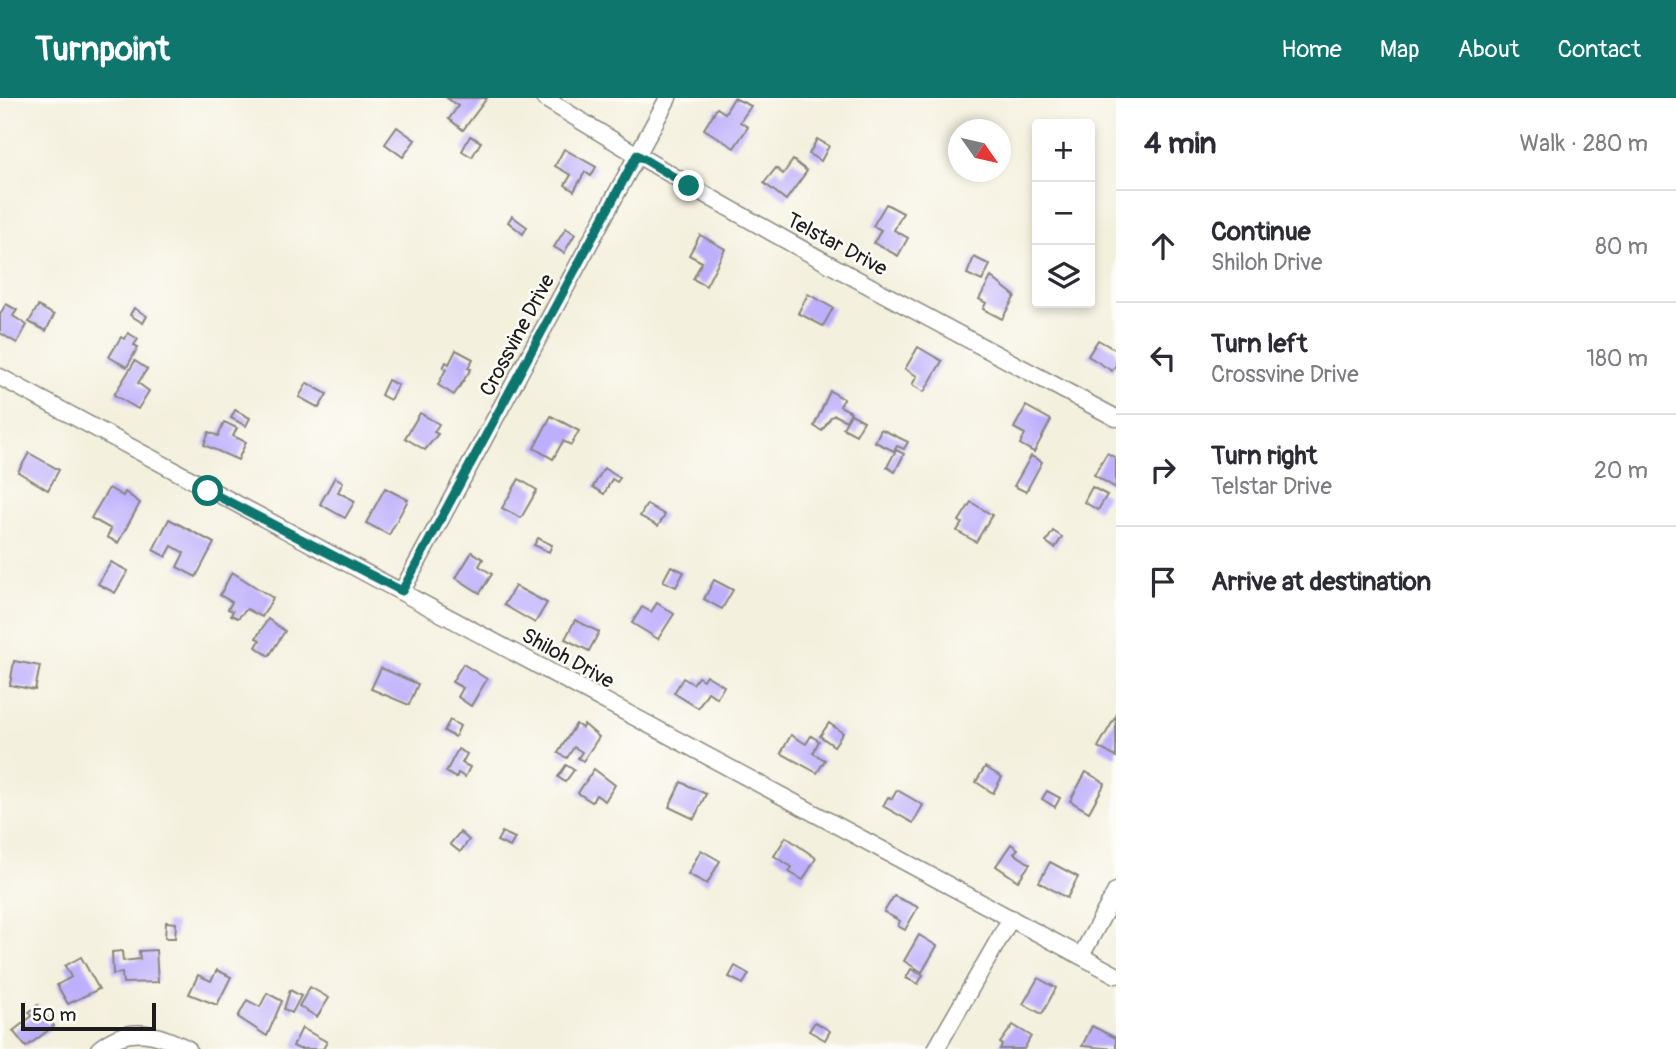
<!DOCTYPE html>
<meta charset="utf-8">
<style>
body{margin:0;font-family:Pangolin,sans-serif;background:#f2f2f3;color:#2b2b33}
.controls{position:absolute;right:21px;top:21px;display:grid;overflow:hidden;border-radius:7px;box-shadow:0 4px 10px #0003}
.controls button{width:63px;height:63px;display:grid;place-items:center;padding:0;border:0;border-bottom:2px solid #e1e1e2;background:#fff;color:#2b2b33;font:35px sans-serif}
.compass{position:absolute;left:948px;top:21px;width:63px;height:63px;border-radius:50%;background:#fff;box-shadow:0 4px 10px #0003;rotate:124deg}
.scale{position:absolute;left:21px;bottom:18px;width:135px;box-sizing:border-box;padding-left:7px;border:4px solid #1c1c1c;border-top:0;font-size:19px;line-height:24px;white-space:nowrap;color:#1c1c1c;-webkit-text-stroke:5px #fdfcf7;paint-order:stroke}
.stop{position:absolute;width:21px;height:21px;margin:-16px;border:5px solid #0f766e;border-radius:50%;background:#fff}
.stop.end{background:#0f766e;border-color:#fff;box-shadow:0 2px 7px #0008}
.list{margin:0;padding:0;list-style:none}
h2{display:flex;justify-content:space-between;align-items:center;height:91px;margin:0;padding:0 28px;font-size:30px}
h2 small{font-size:23px;font-weight:400;color:#7c7c81}
.list li{display:grid;grid-template-columns:46px 1fr auto;gap:21px;align-items:center;box-sizing:border-box;height:112px;padding:0 28px;border-top:2px solid #e1e1e2}
.list b{display:block;font-size:26px;white-space:nowrap}
.list p{margin:0;font-size:23px;white-space:nowrap;color:#7c7c81}
.list em{font-size:23px;font-style:normal;color:#7c7c81}
.icon{flex:none;width:38px;height:38px;fill:none;stroke:currentColor;stroke-width:2;stroke-linecap:round;stroke-linejoin:round}
.map{position:relative;flex:none;width:1116px;height:951px;overflow:hidden}
header{display:flex;align-items:center;gap:42px;box-sizing:border-box;height:98px;padding:0 35px;background:#0f766e;color:#fff}
header strong{font-size:33px}
nav{display:flex;gap:38px;margin-inline-start:auto;font-size:24px}
main{display:flex}
aside{flex:1;background:#fff}
.map>svg:first-child{display:block}
.building{fill:#beaffc}
.lines{fill:none;stroke-linecap:round;stroke-linejoin:round}
.street-casing{stroke:#88867d;stroke-width:19}
.street{stroke:#fff;stroke-width:16}
.route{stroke:#0f766e;stroke-width:9}
.labels{text-anchor:middle;stroke-width:5;stroke-linejoin:round;paint-order:stroke}
.street-label{font-size:21px;fill:#1c1c1c;stroke:#fdfcf7}
</style>
<header>
<strong>Turnpoint</strong>
<nav><a>Home</a><a>Map</a><a>About</a><a>Contact</a></nav>
</header>
<main>
<div class="map">
<svg width="1116" height="951" viewBox="0 0 1116 951">
<rect width="100%" height="100%" fill="#fdfcf7"/>
<filter id="ink" filterUnits="userSpaceOnUse"><feTurbulence type="fractalNoise" baseFrequency=".0143" numOctaves="2"/><feDisplacementMap in="SourceGraphic" scale="14" xChannelSelector="R" yChannelSelector="G"/><feConvolveMatrix kernelMatrix="1 2 1 2 8 2 1 2 1" color-interpolation-filters="sRGB"/></filter>
<filter id="wash" filterUnits="userSpaceOnUse"><feTurbulence type="fractalNoise" baseFrequency=".00686" numOctaves="4" result="noise"/><feDisplacementMap in="SourceGraphic" scale="28" xChannelSelector="R" yChannelSelector="G"/><feGaussianBlur stdDeviation="1.57" result="paint"/><feColorMatrix in="noise" values="0 0 0 0 0 0 0 0 0 0 0 0 0 0 0 0 0 1.4 0 .05"/><feComposite in="paint" operator="in"/></filter>
<g filter="url(#wash)">
<rect width="100%" height="100%" fill="#f4f0de"/>
<g id="blocks">
<!-- building -->
<g class="building">
<polygon points="447,0 487,0 463,32 449,21 458,8"/>
<polygon points="734,0 751,8 740,24 748,29 734,50 704,31 717,10 725,15"/>
<polygon points="397,29 415,42 403,59 385,46"/>
<polygon points="470,38 481,44 472,59 462,53"/>
<polygon points="817,41 829,48 821,63 809,56"/>
<polygon points="564,51 596,69 591,78 585,74 574,93 565,87 571,77 555,68"/>
<polygon points="793,62 807,73 786,102 764,85 776,70 783,76"/>
<polygon points="886,106 903,115 894,132 908,140 898,158 874,145 881,132 873,128"/>
<polygon points="512,118 527,129 523,136 508,124"/>
<polygon points="566,130 575,136 564,155 554,149"/>
<polygon points="700,137 725,151 706,188 693,181 702,164 689,157"/>
<polygon points="974,159 990,167 982,183 967,176"/>
<polygon points="991,179 1015,198 1002,221 983,211 986,205 979,201"/>
<polygon points="808,196 833,210 823,228 798,215"/>
<polygon points="6,206 17,212 13,218 27,227 17,245 0,235 0,216"/>
<polygon points="38,208 54,217 46,233 29,224"/>
<polygon points="134,210 147,218 143,225 130,217"/>
<polygon points="128,235 138,241 134,247 138,249 127,269 109,259 121,239 125,241"/>
<polygon points="1098,242 1116,252 1116,267 1112,273 1088,258"/>
<polygon points="918,249 942,263 924,294 912,287 917,278 905,271"/>
<polygon points="456,252 473,261 468,270 471,271 454,297 438,287 446,271 443,270 446,264 449,266"/>
<polygon points="135,263 147,271 138,285 149,293 138,311 114,297"/>
<polygon points="388,282 398,287 390,302 381,297"/>
<polygon points="307,285 327,296 319,310 299,299"/>
<polygon points="830,293 844,301 840,308 851,314 846,323 835,317 831,319 822,333 814,328"/>
<polygon points="1026,308 1051,322 1034,354 1020,346 1025,336 1014,330"/>
<polygon points="235,312 250,320 246,328 231,320"/>
<polygon points="420,315 439,326 434,334 438,336 425,352 405,340"/>
<polygon points="851,316 864,323 856,337 843,330"/>
<polygon points="551,318 579,333 571,347 563,343 553,361 534,350"/>
<polygon points="224,324 237,330 233,338 246,344 238,362 204,347 209,334 218,338"/>
<polygon points="881,331 908,344 904,351 897,348 894,353 875,344"/>
<polygon points="896,352 904,356 895,374 887,369"/>
<polygon points="29,355 59,372 48,392 18,374"/>
<polygon points="1107,355 1116,360 1116,390 1094,377"/>
<polygon points="1031,358 1042,364 1026,394 1014,388"/>
<polygon points="604,370 620,380 617,384 612,381 604,396 593,389"/>
<polygon points="335,379 343,384 338,394 355,403 345,420 320,406"/>
<polygon points="519,381 537,392 521,420 502,410"/>
<polygon points="1092,389 1107,397 1098,412 1084,404"/>
<polygon points="109,390 123,398 125,394 140,405 118,445 107,439 111,431 91,420"/>
<polygon points="385,390 408,402 389,437 366,425"/>
<polygon points="971,404 992,417 976,444 957,433 962,425 959,423"/>
<polygon points="647,406 665,417 658,428 640,418"/>
<polygon points="169,421 214,445 196,479 177,469 184,455 172,448 166,459 153,452"/>
<polygon points="1053,433 1062,439 1055,450 1046,444"/>
<polygon points="538,440 552,447 549,454 534,447"/>
<polygon points="472,454 483,461 479,468 492,476 480,495 456,480"/>
<polygon points="111,464 128,473 115,495 98,486"/>
<polygon points="671,468 684,474 676,489 663,483"/>
<polygon points="232,474 273,500 262,519 247,511 238,520 231,517 233,513 228,511 232,504 220,497"/>
<polygon points="714,482 733,492 722,511 704,501"/>
<polygon points="515,488 547,505 535,525 504,507"/>
<polygon points="657,505 674,516 658,541 632,525 642,509 651,514"/>
<polygon points="268,521 285,533 269,558 256,549 260,542 256,540"/>
<polygon points="575,522 599,534 589,553 565,541"/>
<polygon points="14,563 40,568 35,592 10,587"/>
<polygon points="463,566 487,581 471,608 458,599 463,590 452,584"/>
<polygon points="381,570 418,586 409,607 371,591"/>
<polygon points="706,577 724,588 717,600 708,594 698,610 674,595 683,580 693,586 698,579 703,582"/>
<polygon points="1116,618 1116,659 1098,649"/>
<polygon points="450,622 460,628 455,639 444,633"/>
<polygon points="829,625 843,635 834,648 820,638"/>
<polygon points="576,626 582,630 584,626 599,639 583,663 578,660 582,654 574,649 567,660 558,655"/>
<polygon points="791,637 806,646 811,638 819,643 813,655 825,662 817,675 781,655"/>
<polygon points="458,651 467,656 462,665 470,669 465,679 458,675 456,680 446,674"/>
<polygon points="566,667 574,672 565,684 558,679"/>
<polygon points="985,669 1002,679 993,695 976,684"/>
<polygon points="594,671 615,687 605,703 596,697 592,704 578,695"/>
<polygon points="1086,674 1105,685 1089,714 1070,703"/>
<polygon points="681,684 706,696 694,721 669,709"/>
<polygon points="897,692 923,707 913,725 883,708 888,699 892,701"/>
<polygon points="1047,693 1060,700 1055,709 1042,701"/>
<polygon points="460,734 469,742 460,754 450,746"/>
<polygon points="502,734 515,740 510,749 497,743"/>
<polygon points="786,739 816,760 803,782 789,774 792,769 774,758"/>
<polygon points="1011,746 1018,751 1014,755 1030,766 1018,783 996,768"/>
<polygon points="701,752 720,763 707,786 688,776"/>
<polygon points="1050,764 1078,779 1067,800 1039,784"/>
<polygon points="894,798 918,809 905,832 898,828 900,823 884,814"/>
<polygon points="166,824 176,825 175,840 165,840"/>
<polygon points="919,837 937,848 922,874 904,863"/>
<polygon points="156,852 158,884 123,885 122,875 113,876 112,854 122,853 123,863 140,861 139,853"/>
<polygon points="81,859 99,891 68,906 57,887 71,879 65,868"/>
<polygon points="735,868 749,876 743,886 729,879"/>
<polygon points="911,871 923,877 918,886 906,880"/>
<polygon points="217,872 231,879 217,907 189,896 198,877 211,883"/>
<polygon points="1038,880 1056,890 1042,916 1023,906"/>
<polygon points="310,889 329,900 317,919 299,908"/>
<polygon points="290,892 301,898 292,915 284,911"/>
<polygon points="267,895 282,903 267,938 238,919 247,902 260,909"/>
<polygon points="38,907 54,928 26,949 13,933 32,918 29,914"/>
<polygon points="815,924 830,933 825,942 809,933"/>
<polygon points="1013,927 1031,938 1024,951 1000,951 1002,947 1000,945"/>
<polygon points="1092,928 1116,940 1116,951 1082,948"/>
<polygon points="302,930 327,944 323,951 299,951 293,948"/>
</g>
</g>
</g>
<g filter="url(#ink)">
<use href="#blocks" fill-opacity="0" stroke="#88867d" stroke-width="2"/>
<g class="lines">
<defs>
<g id="street">
<path d="M544,0C729,116 923,217 1116,320"/>
<polyline points="0,279 1116,877"/>
<polyline points="402,493 668,0"/>
<polyline points="1081,858 1116,793"/>
<path d="M99,951C129,926 157,935 188,951"/>
<polyline points="936,951 1011,820"/>
</g>
</defs>
<!-- street casing -->
<use href="#street" class="street-casing"/>
<!-- street -->
<use href="#street" class="street"/>
</g>
</g>
<g class="lines" filter="url(#ink)">
<!-- route -->
<polyline class="route" points="208,393 402,493 637,57 689,88"/>
</g>
<g class="labels">
<!-- street labels -->
<g class="street-label">
<text transform="translate(837 146) rotate(28)" y="7">Telstar Drive</text>
<text transform="translate(517 237) rotate(-62)" y="7">Crossvine Drive</text>
<text transform="translate(568 560) rotate(29)" y="7">Shiloh Drive</text>
</g>
</g>
</svg>
<div class="controls">
<button>+</button>
<button>−</button>
<button><svg class="icon" aria-label="layers" viewBox="0 0 24 24"><path d="M12 4l9 5-9 5-9-5zM3 14l9 5 9-5"/></svg></button>
</div>
<svg class="compass" viewBox="-18 -18 36 36"><path d="M0-13l5 13h-10z" fill="#e53935"/><path d="M0 13l5-13h-10z" fill="#7c7c81"/></svg>
<div class="scale">50 m</div>
<div class="stop" style="left:208px;top:393px"></div>
<div class="stop end" style="left:689px;top:88px"></div>
</div>
<aside>
<h2>4 min<small>Walk · 280 m</small></h2>
<ul class="list">
<li><svg class="icon" aria-label="ahead" viewBox="0 0 24 24"><path d="M12 20V5M6 11l6-6 6 6"/></svg><div><b>Continue</b><p>Shiloh Drive</p></div><em>80 m</em></li>
<li><svg class="icon" aria-label="left" viewBox="0 0 24 24"><path d="M17 20v-9H6M10 6l-5 5 5 5"/></svg><div><b>Turn left</b><p>Crossvine Drive</p></div><em>180 m</em></li>
<li><svg class="icon" aria-label="right" viewBox="0 0 24 24"><path d="M7 20v-9h11M14 6l5 5-5 5"/></svg><div><b>Turn right</b><p>Telstar Drive</p></div><em>20 m</em></li>
<li><svg class="icon" aria-label="arrive" viewBox="0 0 24 24"><path d="M6 21V4h12l-3 4 3 4H6"/></svg><div><b>Arrive at destination</b></div></li>
</ul>
</aside>
</main>
